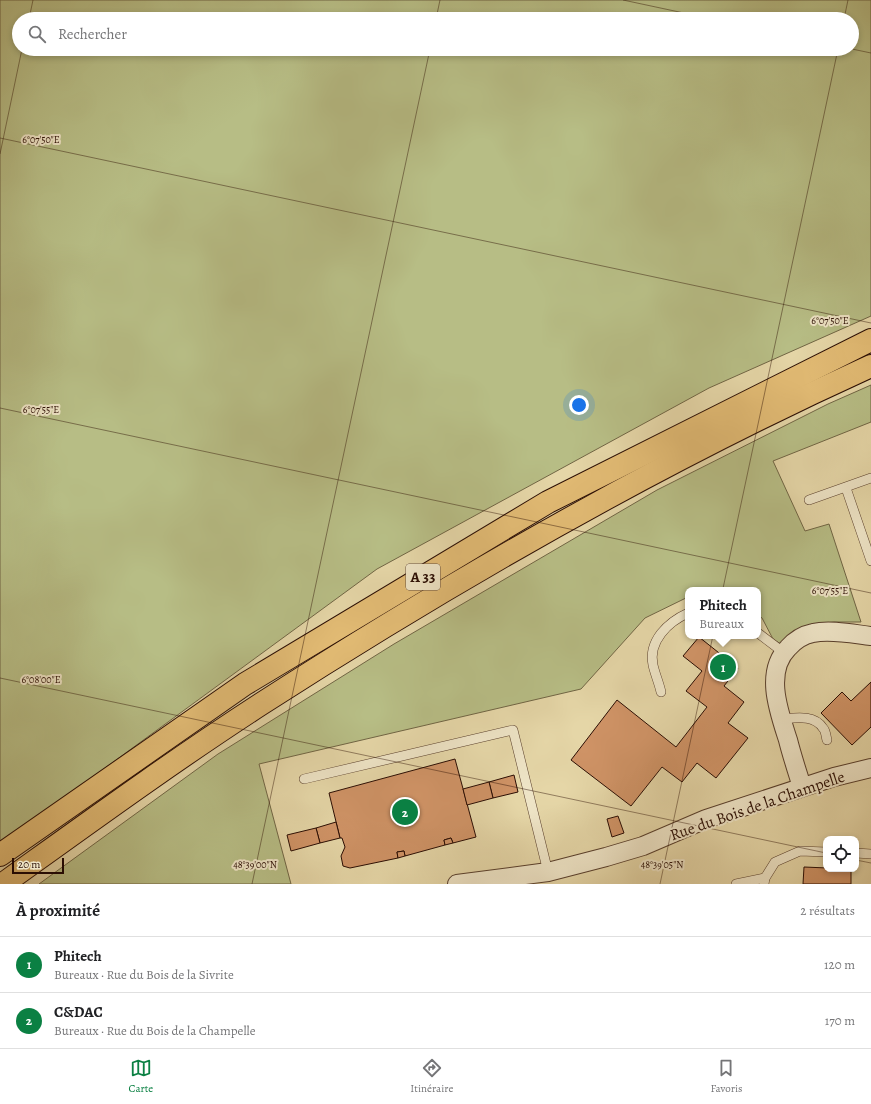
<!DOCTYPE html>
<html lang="fr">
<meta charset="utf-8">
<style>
body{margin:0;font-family:Alegreya,serif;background:#f2f2f2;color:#202124}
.controls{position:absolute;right:12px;bottom:12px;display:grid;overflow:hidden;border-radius:8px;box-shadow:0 2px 6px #0003}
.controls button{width:36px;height:36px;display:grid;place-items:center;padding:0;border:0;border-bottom:1px solid #e0e0e0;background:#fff;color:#202124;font:20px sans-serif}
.scale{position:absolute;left:12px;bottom:10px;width:52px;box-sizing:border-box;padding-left:4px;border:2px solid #2a0d03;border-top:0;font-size:11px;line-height:14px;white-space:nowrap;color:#2a0d03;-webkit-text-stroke:3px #eee4c6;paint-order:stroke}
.you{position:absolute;left:579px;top:405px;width:14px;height:14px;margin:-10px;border:3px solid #fff;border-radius:50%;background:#1a73e8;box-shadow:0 0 0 6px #1a73e833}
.badge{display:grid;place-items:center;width:26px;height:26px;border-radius:50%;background:#0b8043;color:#fff;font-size:13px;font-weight:700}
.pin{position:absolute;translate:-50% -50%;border:2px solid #fff;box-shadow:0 1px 4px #0006}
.popup{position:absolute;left:685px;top:587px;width:76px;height:52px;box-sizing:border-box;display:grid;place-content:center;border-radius:8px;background:#fff;filter:drop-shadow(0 1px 3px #0005);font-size:13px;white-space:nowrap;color:#757577}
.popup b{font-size:15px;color:#202124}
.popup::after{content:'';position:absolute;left:50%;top:100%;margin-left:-8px;border:8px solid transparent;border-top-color:#fff}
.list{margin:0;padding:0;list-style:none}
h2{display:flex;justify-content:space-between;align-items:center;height:52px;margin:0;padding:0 16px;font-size:17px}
h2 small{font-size:13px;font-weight:400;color:#757577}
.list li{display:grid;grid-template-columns:26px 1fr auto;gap:12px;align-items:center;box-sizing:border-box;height:56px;padding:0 16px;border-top:1px solid #e0e0e0}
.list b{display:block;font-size:15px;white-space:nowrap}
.list p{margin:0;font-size:13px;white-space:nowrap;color:#757577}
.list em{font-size:13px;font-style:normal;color:#757577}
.icon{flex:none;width:22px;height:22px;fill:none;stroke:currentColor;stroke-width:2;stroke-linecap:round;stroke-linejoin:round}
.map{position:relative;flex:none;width:871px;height:884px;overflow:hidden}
.search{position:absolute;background:#fff;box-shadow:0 2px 6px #0003;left:12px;right:12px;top:12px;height:44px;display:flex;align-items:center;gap:10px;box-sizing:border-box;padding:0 14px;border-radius:22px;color:#757577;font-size:15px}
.sheet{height:164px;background:#fff}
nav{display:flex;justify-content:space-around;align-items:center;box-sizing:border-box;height:56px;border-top:1px solid #e0e0e0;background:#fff;font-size:11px;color:#757577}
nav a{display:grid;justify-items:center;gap:2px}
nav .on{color:#0b8043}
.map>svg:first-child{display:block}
.green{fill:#b7bd85;stroke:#706544;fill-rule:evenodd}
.building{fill:#cf9366;stroke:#2a0d03}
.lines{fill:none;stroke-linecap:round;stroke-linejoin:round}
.lane-casing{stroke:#593f2c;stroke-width:10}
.street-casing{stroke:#593f2c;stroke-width:20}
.highway-casing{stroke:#2a0d03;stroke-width:24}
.lane{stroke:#eee4c6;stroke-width:9}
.street{stroke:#eee4c6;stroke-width:18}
.highway{stroke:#e2bb74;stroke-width:22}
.ticks{fill:none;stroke:#2a0d03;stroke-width:1;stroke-opacity:0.45}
.labels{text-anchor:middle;stroke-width:4;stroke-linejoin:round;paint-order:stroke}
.shield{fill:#eee4c6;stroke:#654e3e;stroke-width:1}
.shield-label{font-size:15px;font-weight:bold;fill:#2a0d03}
.street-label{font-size:16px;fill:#2a0d03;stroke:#eee4c6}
.ticks-label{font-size:10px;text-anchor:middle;fill:#2a0d03;stroke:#eee4c6;stroke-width:4;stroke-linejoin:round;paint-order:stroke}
</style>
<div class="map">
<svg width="871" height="884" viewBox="0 0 871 884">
<rect width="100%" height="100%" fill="#e5d6a7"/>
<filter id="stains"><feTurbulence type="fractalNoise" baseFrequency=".005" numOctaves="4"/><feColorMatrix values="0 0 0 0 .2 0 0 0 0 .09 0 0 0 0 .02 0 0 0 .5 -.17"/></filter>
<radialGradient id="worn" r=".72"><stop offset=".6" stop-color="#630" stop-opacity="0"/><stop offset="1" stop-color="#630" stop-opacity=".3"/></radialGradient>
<!-- green -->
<g class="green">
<path d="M0,0H871V316L709,388L377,569L0,845ZM19,19H852V49H19Z"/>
<polygon points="871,385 871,422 773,461 805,531 829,524 861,622 834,622 808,625 782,645 773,639 762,618 758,615 758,590 688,590 688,597 645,618 581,689 259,764 291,884 39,884 218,754 394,644 657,490 828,404"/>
</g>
<!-- building -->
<g class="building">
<polygon points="699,637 738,668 724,686 744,702 728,723 748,738 716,778 697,763 682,782 662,767 631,806 571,760 617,700 676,747 707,707 686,691 702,671 683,656"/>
<polygon points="871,682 871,727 852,745 821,713 842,692 851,701"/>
<polygon points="455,759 476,837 453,843 451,838 444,840 445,845 405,856 404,851 397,852 398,858 350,868 343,866 341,856 345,847 342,838 340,838 329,793"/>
<polygon points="514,775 518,792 493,798 489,782"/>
<polygon points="489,782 493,798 467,805 463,789"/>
<polygon points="618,816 624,833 612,837 607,819"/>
<polygon points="336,822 340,838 320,843 316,828"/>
<polygon points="316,828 320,843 291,851 287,835"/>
<polygon points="451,838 453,843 445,845 444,840"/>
<polygon points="404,851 405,856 398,858 397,852"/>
<polygon points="804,867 851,869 851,884 803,884"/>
</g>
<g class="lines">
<defs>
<g id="lane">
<polyline points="846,488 871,561"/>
<polyline points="809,500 871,478"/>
<polyline points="758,633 783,652"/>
<path d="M661,692C659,683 655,674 653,665C648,641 668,622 688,613"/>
<path d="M781,719C795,718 814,714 823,728C826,731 826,737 827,740"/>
<polyline points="304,779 513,730 548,872"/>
<polyline points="856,853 871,854"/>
<polyline points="736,884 765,878"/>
<polyline points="764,884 765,878 775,862 800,851 826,852"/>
</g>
<g id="street">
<path d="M802,787C797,771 792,756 788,740C779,712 764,672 788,648C795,640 803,635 813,633C830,629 854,634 871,636"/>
<polyline points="457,884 548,872 606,857 643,846 706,819 834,777 871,768"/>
</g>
<g id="highway">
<polyline points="0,855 245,684 548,502 871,340"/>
<path d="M3,884C88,823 173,761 261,704C457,578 659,462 871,366"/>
</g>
</defs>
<!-- lane casing -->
<use href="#lane" class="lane-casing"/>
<!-- street casing -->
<use href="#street" class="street-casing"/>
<!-- highway casing -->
<use href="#highway" class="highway-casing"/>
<!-- lane -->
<use href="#lane" class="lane"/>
<!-- street -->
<use href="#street" class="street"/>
<!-- highway -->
<use href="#highway" class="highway"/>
</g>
<!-- ticks -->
<path class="ticks" d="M623,0L712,19M29,19L33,0M436,19L440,0M844,19L848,0M852,49L871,53M0,138L871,323M0,154L22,49M0,408L871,593M0,678L826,853M856,860L871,863M252,884L430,49M660,884L838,49"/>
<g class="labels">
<!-- shield labels -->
<rect class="shield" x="406" y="564" width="34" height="26" rx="3"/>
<g class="shield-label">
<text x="423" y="582">A 33</text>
</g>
<!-- street labels -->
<g class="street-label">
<text transform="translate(757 805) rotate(-19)" y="6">Rue du Bois de la Champelle</text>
</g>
</g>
<g class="ticks-label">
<text x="41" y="143">6°07'50"E</text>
<text x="830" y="324">6°07'50"E</text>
<text x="41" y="413">6°07'55"E</text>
<text x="830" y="594">6°07'55"E</text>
<text x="41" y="683">6°08'00"E</text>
<text x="255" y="868">48°39'00"N</text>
<text x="662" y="868">48°39'05"N</text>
</g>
<rect width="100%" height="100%" filter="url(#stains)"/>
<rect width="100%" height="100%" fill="url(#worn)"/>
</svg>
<div class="controls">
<button><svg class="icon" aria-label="locate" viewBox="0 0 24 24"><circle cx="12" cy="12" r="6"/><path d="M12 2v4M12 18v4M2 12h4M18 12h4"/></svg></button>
</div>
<div class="scale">20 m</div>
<div class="you"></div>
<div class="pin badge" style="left:723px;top:667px">1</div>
<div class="popup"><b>Phitech</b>Bureaux</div>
<div class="pin badge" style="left:405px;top:812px">2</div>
<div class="search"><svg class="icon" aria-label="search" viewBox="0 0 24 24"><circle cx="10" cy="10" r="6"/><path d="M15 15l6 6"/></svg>Rechercher</div>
</div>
<section class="sheet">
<h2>À proximité<small>2 résultats</small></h2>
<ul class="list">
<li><span class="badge">1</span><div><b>Phitech</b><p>Bureaux · Rue du Bois de la Sivrite</p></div><em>120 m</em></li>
<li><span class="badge">2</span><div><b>C&amp;DAC</b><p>Bureaux · Rue du Bois de la Champelle</p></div><em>170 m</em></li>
</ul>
</section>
<nav>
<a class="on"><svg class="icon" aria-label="map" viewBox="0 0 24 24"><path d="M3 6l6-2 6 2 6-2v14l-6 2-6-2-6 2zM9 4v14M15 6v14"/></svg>Carte</a>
<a><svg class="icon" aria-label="directions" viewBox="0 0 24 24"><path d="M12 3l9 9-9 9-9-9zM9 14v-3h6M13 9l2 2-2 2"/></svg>Itinéraire</a>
<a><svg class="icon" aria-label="saved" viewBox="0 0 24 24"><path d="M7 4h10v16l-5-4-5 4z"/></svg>Favoris</a>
</nav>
